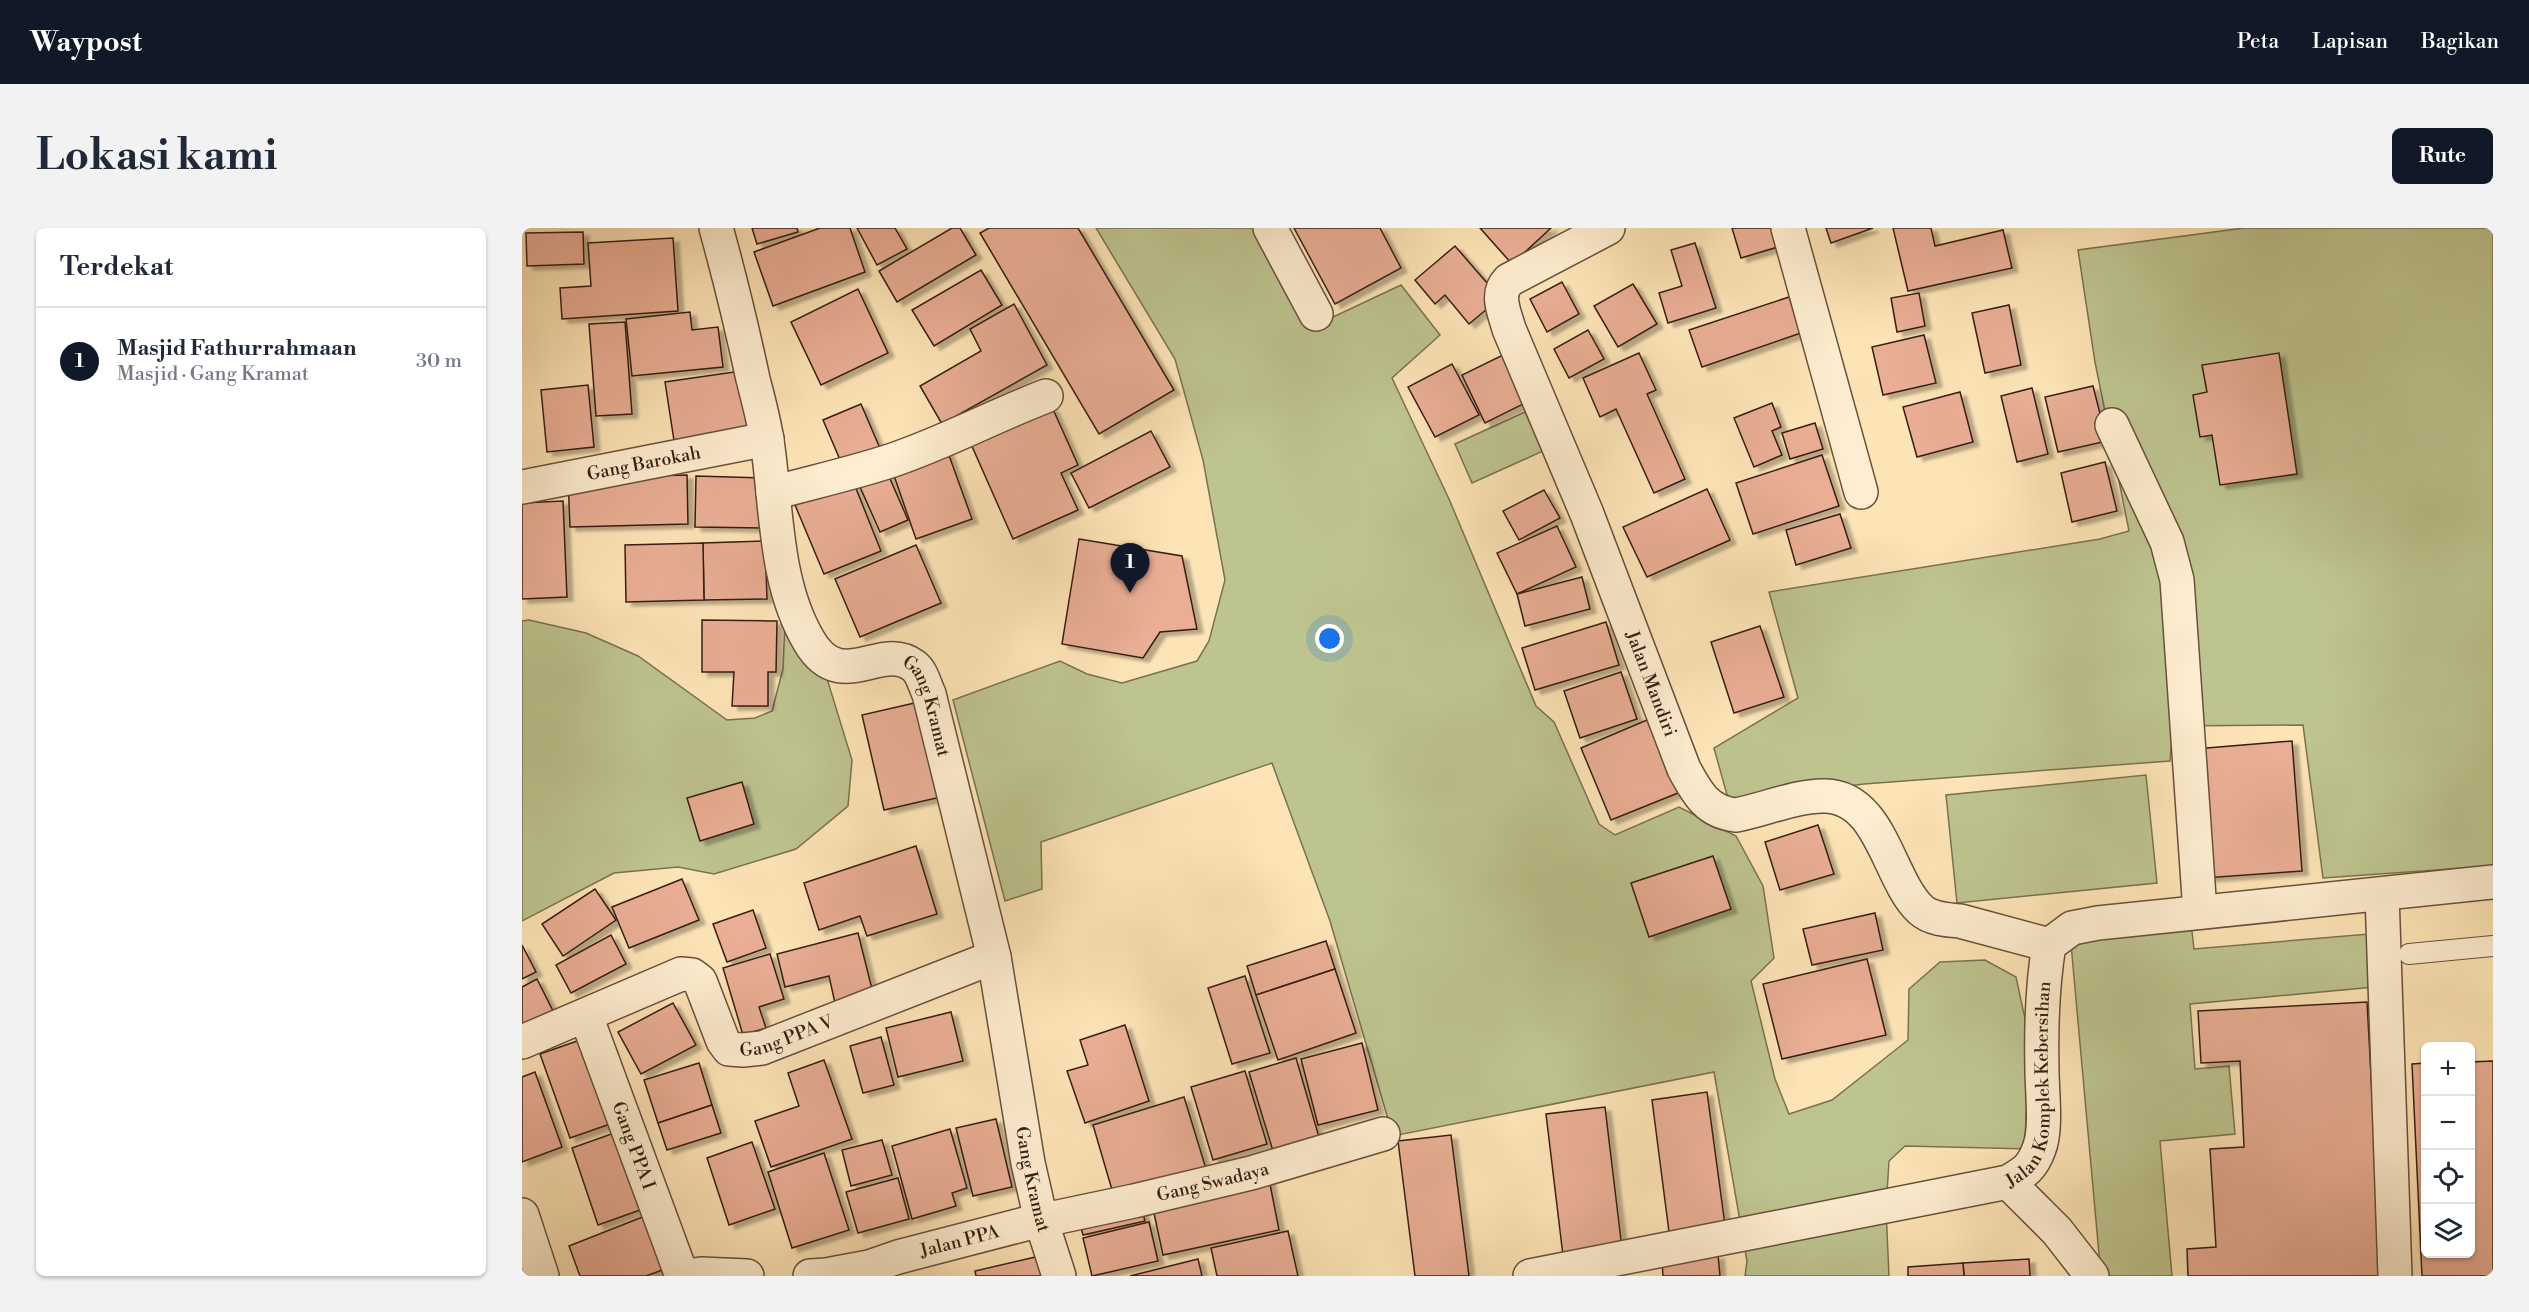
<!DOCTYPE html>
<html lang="id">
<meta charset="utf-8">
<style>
body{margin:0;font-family:"Libre Bodoni",serif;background:#f2f2f3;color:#1f2937}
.controls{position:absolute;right:18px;bottom:18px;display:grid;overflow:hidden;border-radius:9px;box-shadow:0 2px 4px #0004}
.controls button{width:54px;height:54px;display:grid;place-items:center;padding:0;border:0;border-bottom:2px solid #e0e1e3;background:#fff;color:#1f2937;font:30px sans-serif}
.you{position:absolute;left:808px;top:411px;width:21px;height:21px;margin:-15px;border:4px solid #fff;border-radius:50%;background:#1a73e8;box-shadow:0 0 0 9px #1a73e833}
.badge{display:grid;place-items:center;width:39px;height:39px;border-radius:50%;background:#111827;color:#fff;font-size:20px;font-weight:700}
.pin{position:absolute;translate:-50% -50px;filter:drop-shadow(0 2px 3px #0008)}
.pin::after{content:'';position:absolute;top:32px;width:21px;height:18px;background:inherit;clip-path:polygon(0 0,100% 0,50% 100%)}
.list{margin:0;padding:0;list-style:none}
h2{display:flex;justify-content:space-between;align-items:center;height:78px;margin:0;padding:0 24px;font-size:26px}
h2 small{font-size:20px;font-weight:400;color:#747a83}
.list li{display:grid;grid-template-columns:39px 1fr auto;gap:18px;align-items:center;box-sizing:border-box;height:108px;padding:0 24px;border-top:2px solid #e0e1e3}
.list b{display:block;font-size:22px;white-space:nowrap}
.list p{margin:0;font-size:20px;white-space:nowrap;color:#747a83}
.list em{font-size:20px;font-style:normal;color:#747a83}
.icon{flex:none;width:33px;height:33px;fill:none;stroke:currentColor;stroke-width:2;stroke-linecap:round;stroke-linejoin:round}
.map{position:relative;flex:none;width:1971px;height:1048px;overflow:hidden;border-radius:9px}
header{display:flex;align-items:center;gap:36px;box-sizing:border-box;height:84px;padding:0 30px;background:#111827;color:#fff}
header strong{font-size:28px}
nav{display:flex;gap:33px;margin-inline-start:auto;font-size:21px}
.intro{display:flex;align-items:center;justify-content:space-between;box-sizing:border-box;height:144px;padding:0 36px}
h1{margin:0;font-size:42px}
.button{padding:15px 27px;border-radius:9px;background:#111827;color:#fff;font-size:21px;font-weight:700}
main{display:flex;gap:36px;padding:0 36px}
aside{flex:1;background:#fff;border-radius:9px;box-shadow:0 2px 4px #0004}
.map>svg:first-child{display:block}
.green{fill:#bec48f;stroke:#7a7151;stroke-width:1.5}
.building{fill:#e9ae94;stroke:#371e13;stroke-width:1.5;filter:url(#shadow)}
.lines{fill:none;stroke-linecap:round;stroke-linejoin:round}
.lane-casing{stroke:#68503c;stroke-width:22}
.street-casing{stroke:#68503c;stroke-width:36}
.lane{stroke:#feedd0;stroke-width:20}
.street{stroke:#feedd0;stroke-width:33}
.labels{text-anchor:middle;stroke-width:4.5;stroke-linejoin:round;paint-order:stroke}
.street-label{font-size:18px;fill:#371e13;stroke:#feedd0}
</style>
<header>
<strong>Waypost</strong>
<nav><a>Peta</a><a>Lapisan</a><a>Bagikan</a></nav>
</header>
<div class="intro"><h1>Lokasi kami</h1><a class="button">Rute</a></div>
<main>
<aside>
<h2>Terdekat<small></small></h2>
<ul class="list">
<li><span class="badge">1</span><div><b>Masjid Fathurrahmaan</b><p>Masjid · Gang Kramat</p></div><em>30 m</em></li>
</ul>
</aside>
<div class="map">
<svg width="1971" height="1048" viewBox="0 0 1971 1048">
<defs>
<filter id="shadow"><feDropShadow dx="6" dy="4" stdDeviation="1.5" flood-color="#0004"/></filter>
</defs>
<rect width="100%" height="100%" fill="#fde4b6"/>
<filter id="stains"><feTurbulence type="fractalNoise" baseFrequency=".00333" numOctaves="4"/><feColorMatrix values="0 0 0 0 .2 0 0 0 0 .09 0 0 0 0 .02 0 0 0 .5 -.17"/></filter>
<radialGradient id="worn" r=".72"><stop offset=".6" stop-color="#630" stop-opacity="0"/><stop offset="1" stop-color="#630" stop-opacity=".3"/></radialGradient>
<!-- green -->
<g class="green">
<polygon points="574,0 755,0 809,90 879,57 918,107 870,150 927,271 1014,478 1032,494 1077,596 1093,607 1157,579 1214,608 1241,658 1252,730 1229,753 1253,851 1267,886 1310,872 1386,812 1387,761 1418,734 1463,732 1494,749 1514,842 1509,921 1383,918 1367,933 1364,981 1367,1048 1223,1048 1225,1033 1192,844 871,908 808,693 750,535 519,614 520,661 483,673 431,472 538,433 565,446 600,455 675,433 687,413 703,352 681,232 653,131"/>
<polygon points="1722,0 1971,0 1971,638 1801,650 1781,497 1651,498 1648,533 1342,556 1207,574 1192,520 1276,470 1247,364 1578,311 1607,303 1573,134 1556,22"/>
<polygon points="1003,184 1021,223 950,255 933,216"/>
<polygon points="7,392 64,405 116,428 205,492 233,490 250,483 261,441 263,393 287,392 330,532 326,578 274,621 192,646 156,639 92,645 0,693 0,393"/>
<polygon points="1624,547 1635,655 1435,675 1424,567"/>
<polygon points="1669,695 1672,721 1847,706 1852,759 1668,776 1673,841 1707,838 1713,906 1638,913 1650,1048 1579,1048 1548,705"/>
</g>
<!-- building -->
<g class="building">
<polygon points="230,0 275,0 276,4 235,16"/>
<polygon points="298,0 328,0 343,44 251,78 232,24"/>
<polygon points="335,0 373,0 385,21 355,37"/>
<polygon points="430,0 438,0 454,27 375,74 357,43"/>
<polygon points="467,0 556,0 652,162 577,206 458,5"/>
<polygon points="772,0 858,0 879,40 813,76"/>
<polygon points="958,0 1029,0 990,36"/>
<polygon points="1210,0 1261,0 1266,16 1219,30"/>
<polygon points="1304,0 1351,0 1309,15"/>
<polygon points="1371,0 1409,0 1413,18 1481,2 1490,40 1386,63"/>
<polygon points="61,4 62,36 5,38 4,5"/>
<polygon points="151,10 156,83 40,91 38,60 69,58 66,15"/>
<polygon points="1173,15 1194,80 1146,95 1137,65 1160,58 1149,22"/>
<polygon points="933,18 978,70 947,96 923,67 913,76 893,52"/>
<polygon points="459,42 480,77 412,118 390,82"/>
<polygon points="1040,54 1057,86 1025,104 1008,71"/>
<polygon points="1111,56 1135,96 1096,119 1072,78"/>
<polygon points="336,61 366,125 299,157 269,94"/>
<polygon points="1397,65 1403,98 1375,104 1369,70"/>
<polygon points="1267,69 1279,105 1180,139 1167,102"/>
<polygon points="492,76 525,137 420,196 398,158 459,123 448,101"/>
<polygon points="1487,77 1499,137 1463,145 1450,85"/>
<polygon points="168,84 170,102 196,99 201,139 110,148 104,91"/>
<polygon points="103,94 110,186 74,188 67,96"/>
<polygon points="1066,102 1082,131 1047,150 1032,121"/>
<polygon points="1402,107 1414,155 1361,167 1350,119"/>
<polygon points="1117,125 1134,162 1125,166 1163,251 1132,265 1094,181 1078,189 1061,150"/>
<polygon points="1757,125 1775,246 1698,257 1690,207 1678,209 1671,167 1685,164 1680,137"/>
<polygon points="983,126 1007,173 963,195 940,147"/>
<polygon points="930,136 957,187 913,209 886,159"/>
<polygon points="219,143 229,208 153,219 143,154"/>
<polygon points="66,157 72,219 25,224 19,162"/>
<polygon points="1571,158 1585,213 1536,224 1523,169"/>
<polygon points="1510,160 1526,226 1495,234 1479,168"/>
<polygon points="1438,164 1451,214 1395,229 1381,179"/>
<polygon points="1250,175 1259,199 1250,203 1260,227 1232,239 1212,190"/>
<polygon points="339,176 360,225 322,241 301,192"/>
<polygon points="530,179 556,237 539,245 556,282 491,311 449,216"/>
<polygon points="1293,195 1301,221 1268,231 1260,205"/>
<polygon points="629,203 648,239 567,280 549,245"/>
<polygon points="424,219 450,291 394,311 369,239"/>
<polygon points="1300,227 1317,278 1231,306 1214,255"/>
<polygon points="1583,234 1595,283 1550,294 1539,245"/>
<polygon points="362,237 386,292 358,304 334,250"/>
<polygon points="165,247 166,296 48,299 46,250"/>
<polygon points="174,248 246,250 245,300 173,299"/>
<polygon points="331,253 359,323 302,346 273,277"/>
<polygon points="1185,261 1208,312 1125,349 1101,299"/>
<polygon points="1022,262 1038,290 997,312 981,283"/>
<polygon points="41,273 45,369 0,371 0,275"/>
<polygon points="1318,286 1329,320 1274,337 1264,302"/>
<polygon points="1035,298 1054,339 995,366 975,325"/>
<polygon points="557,311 660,328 675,401 638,404 621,430 540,416"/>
<polygon points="243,313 245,371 182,372 181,315"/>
<polygon points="181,315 182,372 104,374 103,317"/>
<polygon points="394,317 419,375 338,409 313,351"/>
<polygon points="1060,349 1068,381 1003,398 995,366"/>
<polygon points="180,392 255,393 254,444 246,444 246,478 210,478 212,444 180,444"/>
<polygon points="1084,394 1097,437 1013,462 1000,420"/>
<polygon points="1238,398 1262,469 1212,485 1189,414"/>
<polygon points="1099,444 1115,491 1058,510 1042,463"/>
<polygon points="397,474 419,569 362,582 340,487"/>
<polygon points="1125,492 1156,565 1089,592 1059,520"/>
<polygon points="1770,513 1780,643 1682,650 1673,521"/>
<polygon points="220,554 232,596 178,613 165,570"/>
<polygon points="1296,597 1312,646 1258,662 1243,614"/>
<polygon points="394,618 415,686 345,708 338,688 297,702 282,655"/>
<polygon points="1191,628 1209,681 1127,709 1109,655"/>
<polygon points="160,651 177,692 107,720 90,679"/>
<polygon points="73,661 94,692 41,728 20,696"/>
<polygon points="231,682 244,720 205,734 191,696"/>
<polygon points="1353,685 1361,722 1290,737 1281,701"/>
<polygon points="336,705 351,765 313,775 307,748 263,759 255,726"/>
<polygon points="89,707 104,736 49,765 34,737"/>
<polygon points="804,713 813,741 734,767 725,738"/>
<polygon points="0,717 14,744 0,751"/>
<polygon points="248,726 262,771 237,779 244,800 221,807 201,740"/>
<polygon points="1345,731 1364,807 1260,831 1241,756"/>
<polygon points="813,741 834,805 756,832 734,767"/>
<polygon points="723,748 748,825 710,836 686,760"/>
<polygon points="15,751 32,785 0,802 0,759"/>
<polygon points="1845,774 1860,1048 1666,1048 1665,1021 1694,1019 1688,921 1722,919 1718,833 1679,835 1676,783"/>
<polygon points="151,775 174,817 119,846 96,804"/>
<polygon points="429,784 441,833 376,849 364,800"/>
<polygon points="603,797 627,873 563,895 545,843 566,837 558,812"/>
<polygon points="359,809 372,857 341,865 328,818"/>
<polygon points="61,811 91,895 48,910 18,826"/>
<polygon points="840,815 856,882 796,897 779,831"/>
<polygon points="774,830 797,909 751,923 727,844"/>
<polygon points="302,832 330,911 249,939 233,893 277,878 266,845"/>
<polygon points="1971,833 1971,1048 1900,1048 1890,836 1904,835 1904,1026 1948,1026 1948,834"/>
<polygon points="177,835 190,877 136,895 122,852"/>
<polygon points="723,843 745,916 691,932 669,859"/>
<polygon points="13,844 40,919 0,934 0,849"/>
<polygon points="1185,864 1203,997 1147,1004 1130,872"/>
<polygon points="662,869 685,944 593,972 571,897"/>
<polygon points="190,877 199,905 145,922 136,895"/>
<polygon points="1083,879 1101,1029 1042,1036 1024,886"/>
<polygon points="474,891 490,959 451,968 434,900"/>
<polygon points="428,901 445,960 430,965 434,978 390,991 370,918"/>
<polygon points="95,904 121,981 76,997 50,920"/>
<polygon points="929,907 947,1048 893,1048 876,913"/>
<polygon points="360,912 370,947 329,958 320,922"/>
<polygon points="230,914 253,981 207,997 185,930"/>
<polygon points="302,925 327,1002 270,1020 246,944"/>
<polygon points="376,950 387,991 336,1005 324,964"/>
<polygon points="747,951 757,1002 641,1027 630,976"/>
<polygon points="618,975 623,993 561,1007 556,989"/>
<polygon points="123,988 143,1041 124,1048 58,1048 47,1018"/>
<polygon points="627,994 636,1033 570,1048 561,1010"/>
<polygon points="766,1003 776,1048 695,1048 689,1020"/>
<polygon points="1196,1027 1198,1048 1141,1048 1140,1033"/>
<polygon points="518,1028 522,1048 454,1048 453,1043"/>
<polygon points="676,1031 680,1048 608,1048"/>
<polygon points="1507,1031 1508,1048 1442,1048 1441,1035"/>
<polygon points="1441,1035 1442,1048 1386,1048 1386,1039"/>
</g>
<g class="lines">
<defs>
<polyline id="lane" points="1887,726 1971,718"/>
<g id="street">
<path id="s1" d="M194,0C208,50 220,100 231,151C236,171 242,192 245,213C255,278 252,354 287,413C319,468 359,412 392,438C400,444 403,458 407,466L472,729L506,935L519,992L537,1048"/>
<polyline points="748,0 794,86"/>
<path id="s2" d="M1086,0L987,52C973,66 982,83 987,101L1065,286L1162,541C1175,565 1185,584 1214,587C1241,582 1276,567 1303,568C1360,569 1366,652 1399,682C1409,691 1425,692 1438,693L1527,717"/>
<polyline points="1266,0 1339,264"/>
<polyline points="1590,197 1645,314 1655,352 1678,684"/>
<path id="s3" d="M0,259L245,211"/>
<path d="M251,265C291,254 332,245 371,232C424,214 472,188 524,168"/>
<polyline points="1860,666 1873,1048"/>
<path id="s4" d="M64,788L160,1048"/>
<path id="s5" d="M0,814L159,746L170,747L178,753L201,813L207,821L221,822L240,820L472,729"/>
<polyline points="1486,954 1535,1003 1570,1048"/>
<polyline points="0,987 20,1048"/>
<polyline points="165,1048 179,1046 225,1048"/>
<path id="s6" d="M288,1048L304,1047L347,1039L376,1029L503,996L612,973L729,945L861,906"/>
<path id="s7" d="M1008,1048L1486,954C1503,944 1510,940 1517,921C1525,901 1520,864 1520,842C1519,800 1520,759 1527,717L1550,700L1576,695L1971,654"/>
</g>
</defs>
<!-- lane casing -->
<use href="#lane" class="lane-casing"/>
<!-- street casing -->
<use href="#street" class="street-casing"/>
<!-- lane -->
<use href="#lane" class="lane"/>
<!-- street -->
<use href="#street" class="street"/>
</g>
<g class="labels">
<!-- street labels -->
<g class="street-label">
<text dy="6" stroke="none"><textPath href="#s3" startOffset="124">Gang Barokah</textPath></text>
<text dy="6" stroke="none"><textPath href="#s2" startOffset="546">Jalan Mandiri</textPath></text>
<text dy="6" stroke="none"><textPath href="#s1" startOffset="585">Gang Kramat</textPath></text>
<text dy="6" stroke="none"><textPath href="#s5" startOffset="328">Gang PPA V</textPath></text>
<text dy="6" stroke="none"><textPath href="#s7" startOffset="594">Jalan Komplek Kebersihan</textPath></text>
<text dy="6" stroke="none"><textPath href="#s4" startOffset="138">Gang PPA I</textPath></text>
<text dy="6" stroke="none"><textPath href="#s1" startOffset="1071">Gang Kramat</textPath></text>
<text dy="6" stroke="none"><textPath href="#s6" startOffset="414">Gang Swadaya</textPath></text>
<text dy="6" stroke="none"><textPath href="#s6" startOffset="154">Jalan PPA</textPath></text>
</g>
</g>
<rect width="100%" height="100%" filter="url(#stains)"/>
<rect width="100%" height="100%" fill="url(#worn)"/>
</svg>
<div class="controls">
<button>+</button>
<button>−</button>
<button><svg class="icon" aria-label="locate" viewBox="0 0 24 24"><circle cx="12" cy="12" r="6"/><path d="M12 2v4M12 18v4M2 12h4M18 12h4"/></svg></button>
<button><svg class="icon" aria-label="layers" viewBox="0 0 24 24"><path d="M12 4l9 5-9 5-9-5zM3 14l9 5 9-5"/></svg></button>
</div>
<div class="you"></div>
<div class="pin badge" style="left:608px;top:365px">1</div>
</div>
</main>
